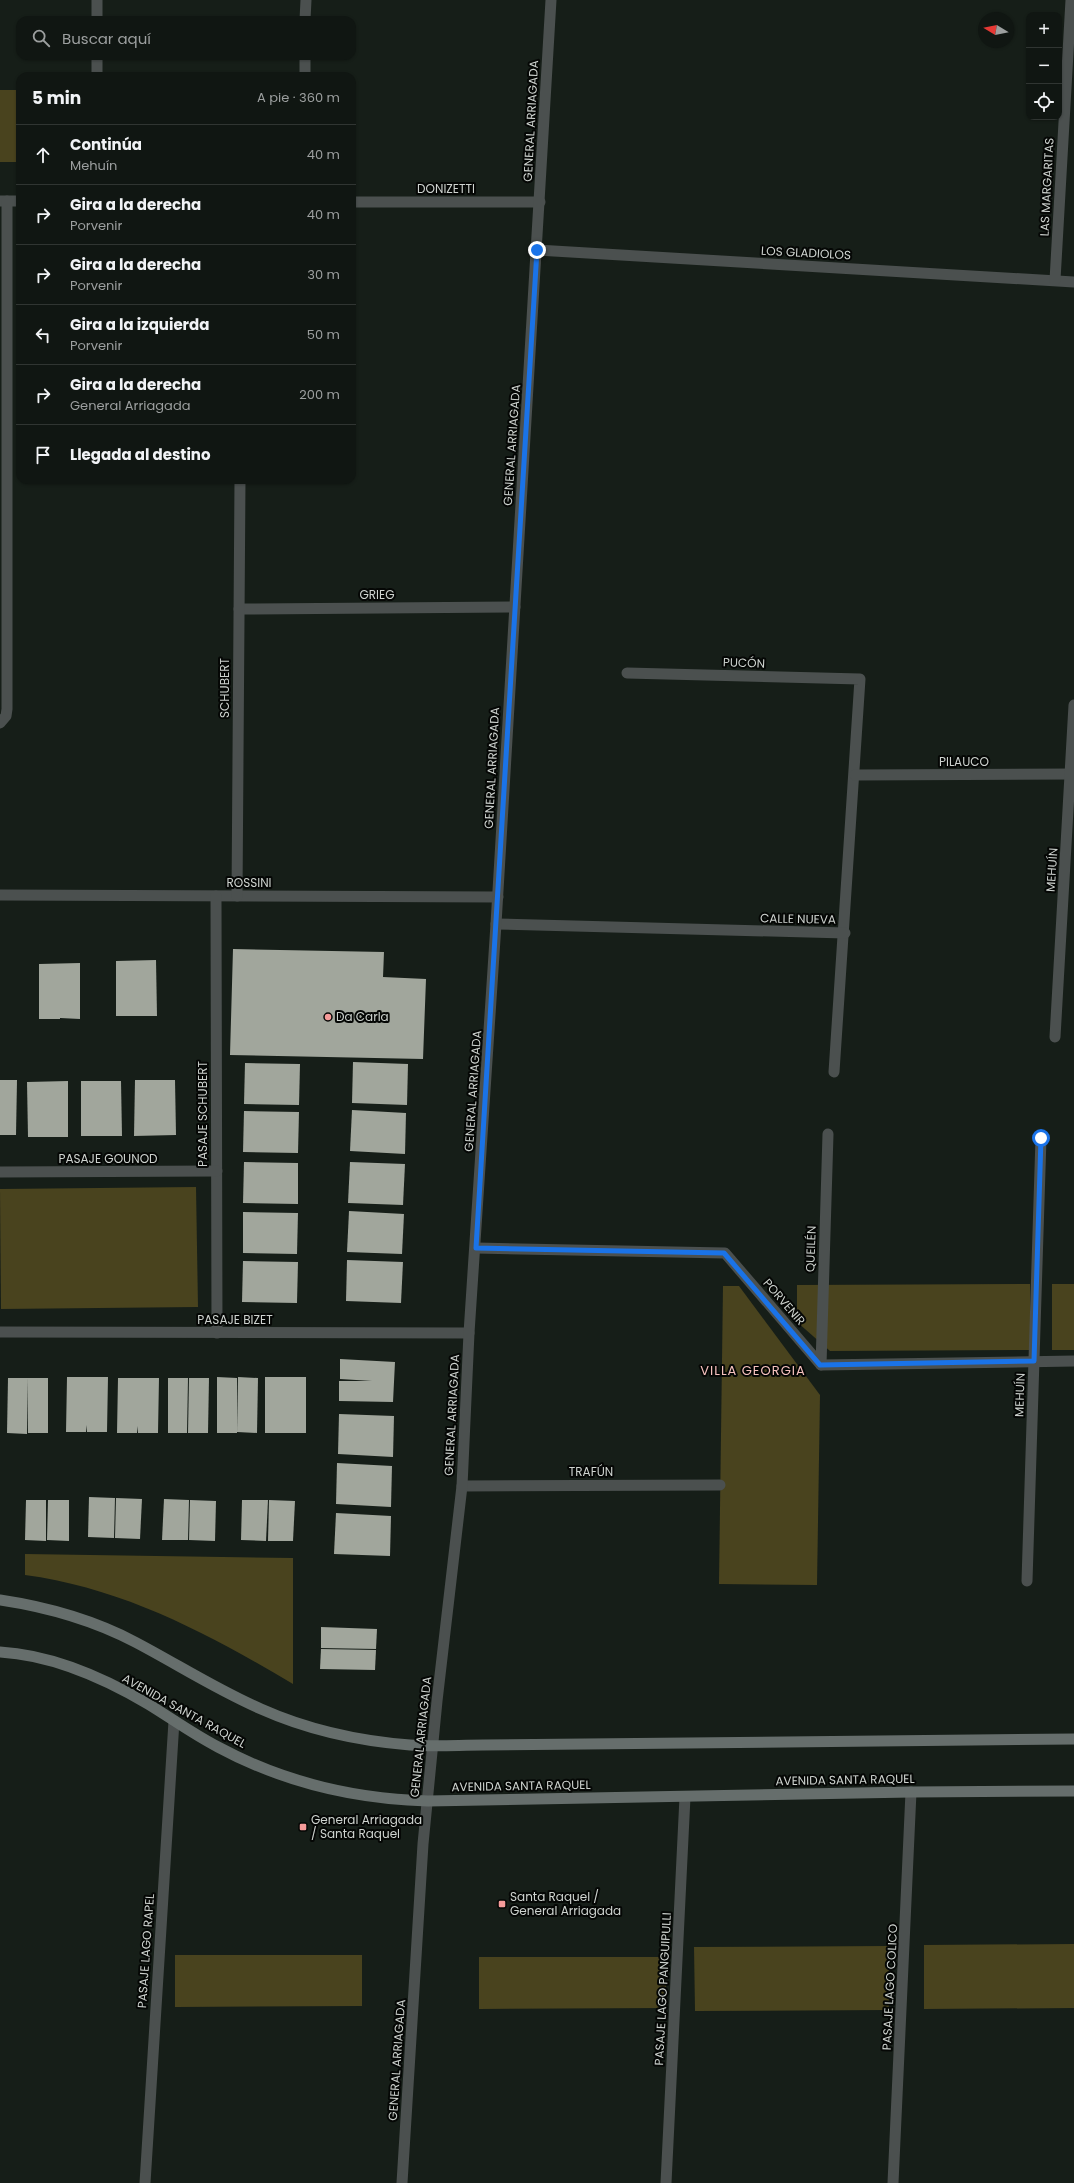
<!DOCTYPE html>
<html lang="es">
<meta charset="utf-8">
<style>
body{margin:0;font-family:Poppins,sans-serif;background:#191f1b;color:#f1f3f6}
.controls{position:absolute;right:12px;top:12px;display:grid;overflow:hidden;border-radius:8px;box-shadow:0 1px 3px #0004}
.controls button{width:36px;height:36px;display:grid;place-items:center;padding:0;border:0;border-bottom:1px solid #303532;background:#101612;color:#f1f3f6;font:20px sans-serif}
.compass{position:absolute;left:978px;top:12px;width:36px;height:36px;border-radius:50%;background:#101612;box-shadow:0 1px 3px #0004;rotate:280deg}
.stop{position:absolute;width:12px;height:12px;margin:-9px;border:3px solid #1a73e8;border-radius:50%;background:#fff}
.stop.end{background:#1a73e8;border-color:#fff;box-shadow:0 1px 4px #0008}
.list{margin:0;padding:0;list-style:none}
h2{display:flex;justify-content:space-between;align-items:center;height:52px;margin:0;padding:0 16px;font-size:17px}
h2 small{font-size:13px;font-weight:400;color:#9c9f9f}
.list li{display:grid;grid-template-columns:26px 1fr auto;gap:12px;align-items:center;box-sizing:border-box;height:60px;padding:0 16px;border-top:1px solid #303532}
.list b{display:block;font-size:15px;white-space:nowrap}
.list p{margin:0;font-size:13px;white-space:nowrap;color:#9c9f9f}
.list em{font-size:13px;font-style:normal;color:#9c9f9f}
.icon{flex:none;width:22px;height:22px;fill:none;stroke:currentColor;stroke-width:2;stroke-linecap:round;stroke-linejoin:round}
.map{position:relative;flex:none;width:1074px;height:2183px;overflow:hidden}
.search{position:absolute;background:#101612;box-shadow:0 1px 3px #0004;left:16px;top:16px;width:340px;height:44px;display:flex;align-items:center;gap:10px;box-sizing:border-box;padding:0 14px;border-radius:12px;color:#9c9f9f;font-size:15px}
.panel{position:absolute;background:#101612;box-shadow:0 1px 3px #0004;left:16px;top:72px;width:340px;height:412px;border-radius:12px}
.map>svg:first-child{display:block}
.green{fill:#49431e}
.building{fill:#a1a69c}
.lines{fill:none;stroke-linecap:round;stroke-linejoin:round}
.minor{stroke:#4b504f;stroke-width:11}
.tertiary{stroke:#4b504f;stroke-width:11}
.secondary{stroke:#666e6c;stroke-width:11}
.route{stroke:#1a73e8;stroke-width:5}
.poi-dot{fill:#f59b99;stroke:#050705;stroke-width:1.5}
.labels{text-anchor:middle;stroke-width:4;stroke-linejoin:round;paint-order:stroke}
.street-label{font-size:12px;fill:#ced3cf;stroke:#050705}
.poi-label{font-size:12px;fill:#ced3cf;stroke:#050705;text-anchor:start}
.neighbourhood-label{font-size:13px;letter-spacing:1px;fill:#f6c2bf;stroke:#050705}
</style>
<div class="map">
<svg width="1074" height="2183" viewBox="0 0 1074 2183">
<rect width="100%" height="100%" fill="#161e18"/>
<!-- green -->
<g class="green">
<rect x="0" y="90" width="20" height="72"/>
<polygon points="196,1187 198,1307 1,1309 0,1189"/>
<polygon points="1030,1284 1030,1350 830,1351 797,1322 797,1285"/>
<rect x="1052" y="1284" width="22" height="66"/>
<polygon points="723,1286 739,1286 820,1395 817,1585 719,1584"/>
<path d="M25,1554L293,1558V1684C209,1634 123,1588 25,1575Z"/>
<polygon points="1074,1944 1074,2008 924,2009 924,1945"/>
<polygon points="889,1946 889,2010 695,2011 694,1947"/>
<polygon points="175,1955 362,1955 362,2006 175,2007"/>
<polygon points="479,1957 666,1957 666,2008 479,2009"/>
</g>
<!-- building -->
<g class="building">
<polygon points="233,949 384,952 383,977 426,979 423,1059 230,1055"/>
<polygon points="156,960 157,1016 116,1016 116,961"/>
<polygon points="80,963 80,1019 60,1018 60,1011 60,1019 39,1019 39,964"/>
<polygon points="353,1062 408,1064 407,1105 352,1103"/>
<polygon points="245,1063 300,1064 299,1105 244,1104"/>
<polygon points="0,1080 17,1080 16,1135 0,1135"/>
<polygon points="135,1080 175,1080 176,1135 134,1136"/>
<polygon points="68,1081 68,1137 28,1137 27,1082"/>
<rect x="81" y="1081" width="20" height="55"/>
<polygon points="101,1081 121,1081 122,1136 101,1136"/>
<polygon points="352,1110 406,1113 405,1154 350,1151"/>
<polygon points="244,1111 299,1112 298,1153 243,1152"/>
<polygon points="244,1162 298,1163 298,1204 243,1203"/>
<polygon points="350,1162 405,1164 403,1205 348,1203"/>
<polygon points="349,1211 404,1214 402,1254 347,1252"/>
<polygon points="243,1212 298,1213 297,1254 243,1253"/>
<polygon points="347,1260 403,1262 401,1303 346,1301"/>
<polygon points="243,1261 298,1262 297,1303 242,1302"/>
<polygon points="340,1359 395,1362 393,1402 339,1401 339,1381 372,1381 340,1379"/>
<polygon points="67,1377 108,1377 107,1432 87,1432 86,1425 86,1432 66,1432"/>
<polygon points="217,1377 237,1378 237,1433 217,1433"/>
<polygon points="238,1377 258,1378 257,1433 237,1432"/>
<rect x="265" y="1377" width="41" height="56"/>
<polygon points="8,1378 28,1378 27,1434 7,1433"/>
<rect x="28" y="1378" width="20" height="55"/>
<polygon points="118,1378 159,1378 158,1433 138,1433 137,1426 137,1433 117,1433"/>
<polygon points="168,1378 188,1378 187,1433 168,1433"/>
<polygon points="189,1378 209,1378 208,1433 188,1433"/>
<polygon points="339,1414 394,1416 393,1457 338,1454"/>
<polygon points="337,1463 392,1466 391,1507 336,1504"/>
<polygon points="89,1497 115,1498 114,1538 88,1537"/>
<polygon points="116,1498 142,1499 140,1539 115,1538"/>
<polygon points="164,1499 189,1500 188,1540 162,1540"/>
<polygon points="26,1500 46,1500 46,1541 25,1540"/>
<polygon points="48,1500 69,1500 69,1541 47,1540"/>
<polygon points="190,1500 216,1501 215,1541 189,1540"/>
<polygon points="242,1500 268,1500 266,1541 241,1540"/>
<polygon points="269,1500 295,1501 293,1541 268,1541"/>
<polygon points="336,1513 391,1516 390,1556 334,1554"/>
<polygon points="321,1627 377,1629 376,1649 321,1648"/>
<polygon points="321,1649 376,1650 375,1670 320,1669"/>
</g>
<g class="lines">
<!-- minor -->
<g class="minor">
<polyline points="97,0 97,20"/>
<polyline points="305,20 306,0"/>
<polyline points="97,56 97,76"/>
<polyline points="305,76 305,56"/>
<polyline points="1,201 20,201"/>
<polyline points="352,202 540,202"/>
<polyline points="537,250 1074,282"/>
<polyline points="1055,280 1071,0"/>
<polyline points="239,609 515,607"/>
<polyline points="627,673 860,679 834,1072"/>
<polyline points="0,723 6,716 7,709 7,201"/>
<polyline points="855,775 1074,774"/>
<polyline points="0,895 498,897"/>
<polyline points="216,896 217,1333"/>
<polyline points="237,896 240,480"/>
<polyline points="496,924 845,933"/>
<polyline points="1055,1037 1074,705"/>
<polyline points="0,1172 217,1171"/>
<polyline points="476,1248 725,1253 821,1365 1074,1361"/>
<polyline points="0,1332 469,1333"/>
<polyline points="821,1365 828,1134"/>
<polyline points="462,1486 720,1485"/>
<polyline points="1027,1581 1041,1138"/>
<polyline points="145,2183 174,1721"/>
<polyline points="666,2183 685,1797"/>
<polyline points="893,2183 911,1792"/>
</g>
<!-- tertiary -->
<polyline class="tertiary" points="402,2183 423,1844 437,1701 462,1486 469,1333 496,924 551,0"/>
<!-- secondary -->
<g class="secondary">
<path d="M0,1600C47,1607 93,1620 135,1642C177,1664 217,1690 261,1709C308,1730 359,1741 410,1745C434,1747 459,1745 483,1745L1074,1739"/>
<path d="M0,1652C52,1655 104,1678 148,1704C171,1718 193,1734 218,1747C283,1782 355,1799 428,1801L911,1792L1074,1791"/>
</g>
</g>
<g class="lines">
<!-- route -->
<polyline class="route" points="537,250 476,1248 724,1253 820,1365 1034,1361 1041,1138"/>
</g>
<!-- markers -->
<g class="poi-dot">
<circle cx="328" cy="1017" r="4"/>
<rect x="299" y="1823" width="8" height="8" rx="2"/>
<rect x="498" y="1900" width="8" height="8" rx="2"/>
</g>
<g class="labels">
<!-- street labels -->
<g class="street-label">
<text transform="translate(531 121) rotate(-87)" y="4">GENERAL ARRIAGADA</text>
<text transform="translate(1047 187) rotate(-87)" y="4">LAS MARGARITAS</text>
<text x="446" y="193">DONIZETTI</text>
<text transform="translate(806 253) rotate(3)" y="4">LOS GLADIOLOS</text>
<text transform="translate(512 445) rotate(-86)" y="4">GENERAL ARRIAGADA</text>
<text x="377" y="599">GRIEG</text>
<text transform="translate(744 663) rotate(2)" y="4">PUCÓN</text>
<text transform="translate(225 688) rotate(-90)" y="4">SCHUBERT</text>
<text x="964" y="766">PILAUCO</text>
<text transform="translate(492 768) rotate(-87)" y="4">GENERAL ARRIAGADA</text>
<text transform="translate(1052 870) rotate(-86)" y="4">MEHUÍN</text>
<text x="249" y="887">ROSSINI</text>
<text transform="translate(798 919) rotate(1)" y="4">CALLE NUEVA</text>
<text transform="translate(473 1091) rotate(-86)" y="4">GENERAL ARRIAGADA</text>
<text transform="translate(203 1114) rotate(-90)" y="4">PASAJE SCHUBERT</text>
<text x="108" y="1163">PASAJE GOUNOD</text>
<text transform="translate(811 1249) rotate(-88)" y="4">QUEILÉN</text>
<text transform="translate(784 1302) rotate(49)" y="4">PORVENIR</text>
<text x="235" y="1324">PASAJE BIZET</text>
<text transform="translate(1020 1395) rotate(-88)" y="4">MEHUÍN</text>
<text transform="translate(452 1415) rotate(-87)" y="4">GENERAL ARRIAGADA</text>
<text x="591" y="1476">TRAFÚN</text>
<text transform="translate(184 1711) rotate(29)" y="4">AVENIDA SANTA RAQUEL</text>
<text transform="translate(421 1737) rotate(-84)" y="4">GENERAL ARRIAGADA</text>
<text transform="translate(845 1780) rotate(-1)" y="4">AVENIDA SANTA RAQUEL</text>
<text transform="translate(521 1786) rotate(-1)" y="4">AVENIDA SANTA RAQUEL</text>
<text transform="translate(146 1951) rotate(-86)" y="4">PASAJE LAGO RAPEL</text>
<text transform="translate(890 1987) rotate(-87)" y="4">PASAJE LAGO COLICO</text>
<text transform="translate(663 1989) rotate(-87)" y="4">PASAJE LAGO PANGUIPULLI</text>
<text transform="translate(397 2060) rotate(-86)" y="4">GENERAL ARRIAGADA</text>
</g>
<!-- poi labels -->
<g class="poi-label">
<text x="336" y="1021">Da Carla</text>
<text x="311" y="1824">General Arriagada<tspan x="311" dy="14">/ Santa Raquel</tspan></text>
<text x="510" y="1901">Santa Raquel /<tspan x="510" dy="14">General Arriagada</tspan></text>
</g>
<!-- neighbourhood labels -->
<g class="neighbourhood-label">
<text x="753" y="1375">VILLA GEORGIA</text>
</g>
</g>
</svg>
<div class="controls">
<button>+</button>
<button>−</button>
<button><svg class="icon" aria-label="locate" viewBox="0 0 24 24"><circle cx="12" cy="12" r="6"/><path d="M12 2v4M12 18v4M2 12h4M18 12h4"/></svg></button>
</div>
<svg class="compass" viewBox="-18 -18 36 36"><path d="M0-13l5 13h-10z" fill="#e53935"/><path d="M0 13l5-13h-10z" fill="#9c9f9f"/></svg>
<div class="stop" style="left:1041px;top:1138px"></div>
<div class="stop end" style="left:537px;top:250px"></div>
<div class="search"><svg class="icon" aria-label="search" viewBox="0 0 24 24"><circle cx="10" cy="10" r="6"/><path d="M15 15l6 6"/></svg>Buscar aquí</div>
<section class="panel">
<h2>5 min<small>A pie · 360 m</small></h2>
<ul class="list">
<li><svg class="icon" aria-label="ahead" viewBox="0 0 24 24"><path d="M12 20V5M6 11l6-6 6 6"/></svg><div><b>Continúa</b><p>Mehuín</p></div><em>40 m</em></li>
<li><svg class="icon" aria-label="right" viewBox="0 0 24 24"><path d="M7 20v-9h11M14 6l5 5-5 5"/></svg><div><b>Gira a la derecha</b><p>Porvenir</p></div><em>40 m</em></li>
<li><svg class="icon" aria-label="right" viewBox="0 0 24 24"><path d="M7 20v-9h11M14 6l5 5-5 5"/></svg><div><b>Gira a la derecha</b><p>Porvenir</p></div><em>30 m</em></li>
<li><svg class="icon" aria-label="left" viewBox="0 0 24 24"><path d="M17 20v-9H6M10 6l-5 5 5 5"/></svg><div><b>Gira a la izquierda</b><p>Porvenir</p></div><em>50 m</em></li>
<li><svg class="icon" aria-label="right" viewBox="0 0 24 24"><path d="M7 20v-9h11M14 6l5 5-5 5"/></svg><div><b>Gira a la derecha</b><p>General Arriagada</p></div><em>200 m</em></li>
<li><svg class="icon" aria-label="arrive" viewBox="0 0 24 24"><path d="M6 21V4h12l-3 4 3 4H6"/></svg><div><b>Llegada al destino</b></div></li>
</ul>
</section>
</div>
